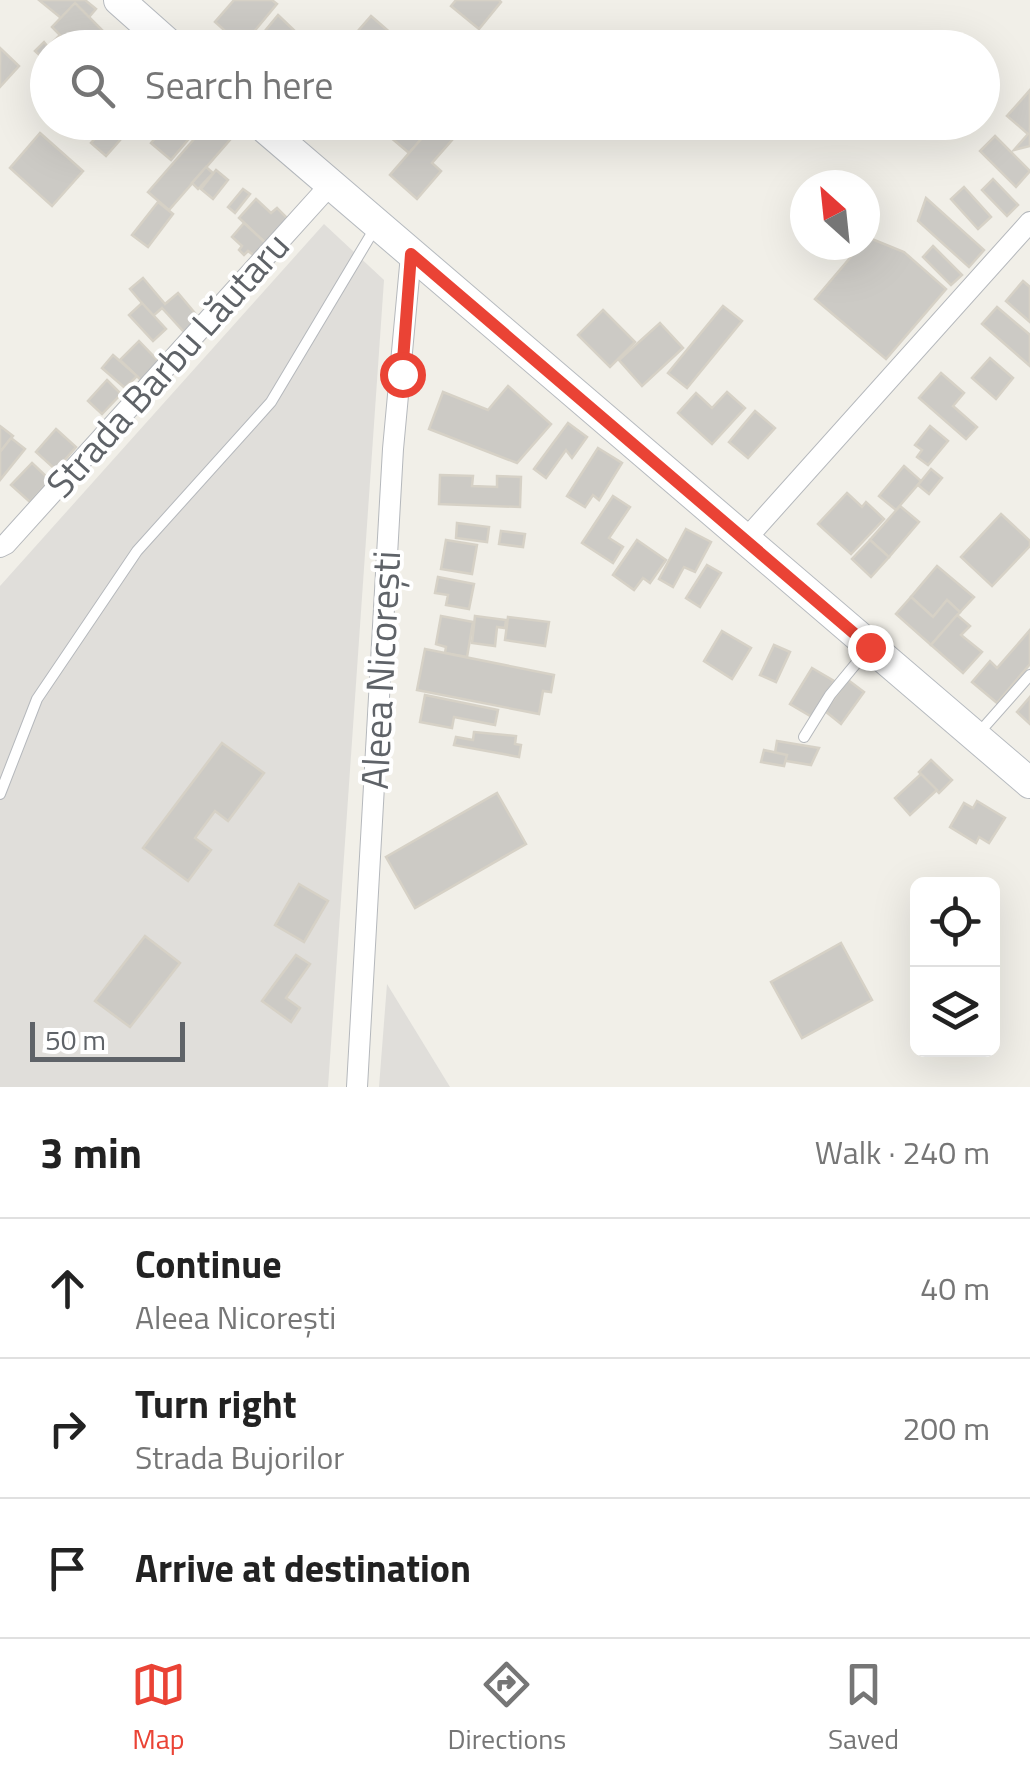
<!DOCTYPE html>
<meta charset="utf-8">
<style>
body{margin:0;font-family:"Titillium Web",sans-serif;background:#f2f2f2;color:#222}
.controls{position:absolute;right:30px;bottom:30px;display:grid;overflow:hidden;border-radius:15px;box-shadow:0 10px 40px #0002}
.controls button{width:90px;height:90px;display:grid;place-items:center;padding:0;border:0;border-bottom:2px solid #e0e0e0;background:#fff;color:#222;font:50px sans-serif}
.compass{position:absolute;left:790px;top:170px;width:90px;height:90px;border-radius:50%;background:#fff;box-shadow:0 10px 40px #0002;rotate:333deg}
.scale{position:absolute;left:30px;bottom:25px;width:155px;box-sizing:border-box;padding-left:10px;border:5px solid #5f6368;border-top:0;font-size:28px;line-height:35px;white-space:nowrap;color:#5f6368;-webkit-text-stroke:8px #fff;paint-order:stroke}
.stop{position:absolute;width:30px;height:30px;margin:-22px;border:8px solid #ea4335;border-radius:50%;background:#fff}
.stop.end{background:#ea4335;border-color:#fff;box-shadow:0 2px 10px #0008}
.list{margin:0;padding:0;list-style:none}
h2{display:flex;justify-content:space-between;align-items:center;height:130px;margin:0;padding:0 40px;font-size:42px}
h2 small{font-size:32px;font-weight:400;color:#767676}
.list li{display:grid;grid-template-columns:65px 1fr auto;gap:30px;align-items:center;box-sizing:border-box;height:140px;padding:0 40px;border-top:2px solid #e0e0e0}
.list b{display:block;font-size:38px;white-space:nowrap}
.list p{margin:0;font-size:32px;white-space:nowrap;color:#767676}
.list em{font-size:32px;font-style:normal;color:#767676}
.icon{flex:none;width:55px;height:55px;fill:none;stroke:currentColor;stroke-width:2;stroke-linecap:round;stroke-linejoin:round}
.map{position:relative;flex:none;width:1030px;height:1087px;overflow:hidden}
.search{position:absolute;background:#fff;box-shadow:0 10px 40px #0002;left:30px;right:30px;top:30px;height:110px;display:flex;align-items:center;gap:25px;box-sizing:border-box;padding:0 35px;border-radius:55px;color:#767676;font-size:38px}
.sheet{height:550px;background:#fff}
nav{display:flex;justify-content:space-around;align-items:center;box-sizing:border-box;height:140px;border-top:2px solid #e0e0e0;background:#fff;font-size:28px;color:#767676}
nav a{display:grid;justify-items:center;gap:5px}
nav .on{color:#ea4335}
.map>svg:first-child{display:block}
.industrial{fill:#e0deda}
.building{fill:#cccac5;stroke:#d6d1c6;stroke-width:2.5}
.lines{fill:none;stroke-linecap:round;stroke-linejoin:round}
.service-casing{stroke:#b5b8bc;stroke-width:12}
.minor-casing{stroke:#b5b8bc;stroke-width:22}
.secondary-casing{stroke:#b6babf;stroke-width:32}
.service{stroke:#fff;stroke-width:10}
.minor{stroke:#fff;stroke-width:20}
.secondary{stroke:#fff;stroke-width:30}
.route{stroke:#ea4335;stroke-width:12}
.labels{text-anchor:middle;stroke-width:8;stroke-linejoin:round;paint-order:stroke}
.street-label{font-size:38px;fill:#5f6368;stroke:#fff}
</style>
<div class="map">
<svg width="1030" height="1087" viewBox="0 0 1030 1087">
<rect width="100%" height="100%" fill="#f1efe8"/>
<!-- industrial -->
<g class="industrial">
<polygon points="324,224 384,280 328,1087 0,1087 0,586"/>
<polygon points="387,984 450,1087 379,1087"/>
</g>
<!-- building -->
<g class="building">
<polygon points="39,0 85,0 96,9 77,31"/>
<polygon points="234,0 272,0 277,4 242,46 215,22"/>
<polygon points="456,0 499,0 501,2 479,29 451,6"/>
<polygon points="75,3 102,30 85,48 48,48 48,63 35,51 44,42 48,47 60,35 52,27"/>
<polygon points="278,15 297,33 283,48 251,48"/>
<polygon points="371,16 401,42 396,48 343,48"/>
<polygon points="0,48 19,66 0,87"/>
<polygon points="1030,90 1030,146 1014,150 1028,134 1007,116"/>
<polygon points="110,122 136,122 106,156 91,143"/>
<polygon points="169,122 203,122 171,160 151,143"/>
<polygon points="209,122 222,122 235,134 169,210 148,192"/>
<polygon points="389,122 436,122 409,153 382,130"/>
<polygon points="436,122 466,124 432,163 441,171 417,199 390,175"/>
<polygon points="40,133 83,171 52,206 10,168"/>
<polygon points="995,136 1030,171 1016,187 980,151"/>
<polygon points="206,167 213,173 198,189 192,183"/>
<polygon points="216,170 228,180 213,199 201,189"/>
<polygon points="993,179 1018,205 1007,216 982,190"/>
<polygon points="964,187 991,217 978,229 951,199"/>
<polygon points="243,189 250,194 235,213 228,207"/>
<polygon points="926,198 984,250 969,267 918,221"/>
<polygon points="256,199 271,213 277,208 293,224 272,249 239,218"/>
<polygon points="158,202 173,214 148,247 132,235"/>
<polygon points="244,223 272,249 260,260 248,251 244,255 239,250 242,246 232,237"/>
<polygon points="867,237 904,252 946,289 886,359 815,299 861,245 865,245"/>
<polygon points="933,246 962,275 951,285 923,257"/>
<polygon points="143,278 165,304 178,293 200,319 184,332 162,308 153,316 130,289"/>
<polygon points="1023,281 1030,287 1030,322 1006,301"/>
<polygon points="142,303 166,329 153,341 129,315"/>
<polygon points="723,306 742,321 687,388 668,373"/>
<polygon points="997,307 1030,335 1030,366 982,324"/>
<polygon points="603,310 635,342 610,367 578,335"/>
<polygon points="660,323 683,348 642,386 619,360"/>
<polygon points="139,341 162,365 145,384 120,360"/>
<polygon points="113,355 137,376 125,388 102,368"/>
<polygon points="990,358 1013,378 996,399 972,378"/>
<polygon points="941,373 964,393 953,406 977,427 966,439 919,398"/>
<polygon points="107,380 121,394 102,414 88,401"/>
<polygon points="508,386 551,424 517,463 429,429 443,392 488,410"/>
<polygon points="727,392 745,408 712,444 678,413 696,393 712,408"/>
<polygon points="755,411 775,428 748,458 729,442"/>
<polygon points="568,423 587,437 572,458 566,450 546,478 534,469"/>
<polygon points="0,426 13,436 0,452"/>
<polygon points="930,426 948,441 928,465 917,457 922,450 915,445"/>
<polygon points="56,429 76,447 56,470 36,452"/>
<polygon points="11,438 25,449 0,480 0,452"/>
<polygon points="598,448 622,463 599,500 593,495 585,507 567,496"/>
<polygon points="32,463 50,480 30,502 11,485"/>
<polygon points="904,466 921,481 896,510 879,496"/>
<polygon points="931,469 942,478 929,494 918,485"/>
<polygon points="440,475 473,476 472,486 497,487 497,476 521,477 520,507 439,504"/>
<polygon points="847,493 862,507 866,502 884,519 851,554 818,524"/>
<polygon points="613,496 630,507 609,538 623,547 613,563 582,543"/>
<polygon points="900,506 919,522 889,557 870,540"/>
<polygon points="1001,514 1030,541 1030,546 992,586 961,557"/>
<polygon points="457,523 489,527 487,542 456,538"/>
<polygon points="686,529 711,542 695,572 684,567 673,587 659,579"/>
<polygon points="501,531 525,534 523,547 499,544"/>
<polygon points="446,540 477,545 472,574 441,569"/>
<polygon points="637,540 666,560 650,583 643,578 634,590 613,575"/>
<polygon points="870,540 889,557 871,577 852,559"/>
<polygon points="707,565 721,573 700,607 686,598"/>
<polygon points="937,566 974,597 960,612 947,600 933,617 911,597"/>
<polygon points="438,577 474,584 469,609 446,605 448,595 435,593"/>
<polygon points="911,597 933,617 947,600 960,612 931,645 896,614"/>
<polygon points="957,615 970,626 961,635 982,652 963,673 931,645"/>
<polygon points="441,616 473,622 467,657 445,653 446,647 436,644"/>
<polygon points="475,616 506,620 505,628 497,627 495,646 472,643"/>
<polygon points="508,617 549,622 545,646 505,640"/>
<polygon points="1030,630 1030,664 997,703 972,682 990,661 997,668"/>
<polygon points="722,631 751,648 732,679 704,661"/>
<polygon points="774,645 790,652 776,682 760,675"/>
<polygon points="425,649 554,675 551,692 543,691 539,714 417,690"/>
<polygon points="812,668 834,681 812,717 790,704"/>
<polygon points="848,680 864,692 841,724 825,711"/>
<polygon points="425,695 498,710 495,725 454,717 452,728 420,722"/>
<polygon points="1030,697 1030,724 1017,712"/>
<polygon points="474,732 516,736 515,744 521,745 519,757 454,745 456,737 473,740"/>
<polygon points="777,741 819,748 811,765 774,759"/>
<polygon points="222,743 264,773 228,821 215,811 195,838 211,850 188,881 143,848"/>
<polygon points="764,750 787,755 784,766 761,762"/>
<polygon points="931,760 952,780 939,793 919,772"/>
<polygon points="921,774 937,790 910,815 895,798"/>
<polygon points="497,793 526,844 415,908 386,857"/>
<polygon points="977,801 1005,818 989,843 979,837 976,843 950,827 964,803 973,808"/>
<polygon points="299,884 328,901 304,942 275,925"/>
<polygon points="145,936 180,963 130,1027 95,1001"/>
<polygon points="841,943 872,1000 802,1038 771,982"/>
<polygon points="296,955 310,964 286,998 300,1008 291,1022 262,1001"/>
</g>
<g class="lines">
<defs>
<g id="service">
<polyline points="977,735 1030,675"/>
<polyline points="804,737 830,695 868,649"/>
<polyline points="0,794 37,699 137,551 271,402 375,228"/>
</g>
<g id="minor">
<polyline points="745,540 1030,222"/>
<polyline points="0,547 6,544 330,185"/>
<polyline points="357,1087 393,449 411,255"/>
</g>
<g id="secondary">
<polyline points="119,0 173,48"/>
<polyline points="258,122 1030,783"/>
</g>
</defs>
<!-- service casing -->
<use href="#service" class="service-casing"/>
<!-- minor casing -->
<use href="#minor" class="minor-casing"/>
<!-- secondary casing -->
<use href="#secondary" class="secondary-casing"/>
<!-- service -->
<use href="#service" class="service"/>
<!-- minor -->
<use href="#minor" class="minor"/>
<!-- secondary -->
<use href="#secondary" class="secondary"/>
</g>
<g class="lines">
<!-- route -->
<polyline class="route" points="402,374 411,254 870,647"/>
</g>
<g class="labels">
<!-- street labels -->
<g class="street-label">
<text transform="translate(168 365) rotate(-48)" y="13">Strada Barbu Lăutaru</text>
<text transform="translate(381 670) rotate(-87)" y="13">Aleea Nicorești</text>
</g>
</g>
</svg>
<div class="controls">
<button><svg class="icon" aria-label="locate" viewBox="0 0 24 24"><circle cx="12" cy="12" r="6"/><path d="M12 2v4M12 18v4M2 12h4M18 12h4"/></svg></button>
<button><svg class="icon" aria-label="layers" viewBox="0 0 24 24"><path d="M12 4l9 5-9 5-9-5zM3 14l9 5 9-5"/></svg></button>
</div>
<svg class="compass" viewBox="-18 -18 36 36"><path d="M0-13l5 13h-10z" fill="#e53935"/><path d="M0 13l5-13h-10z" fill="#767676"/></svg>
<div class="scale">50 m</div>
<div class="stop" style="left:402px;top:374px"></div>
<div class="stop end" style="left:870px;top:647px"></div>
<div class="search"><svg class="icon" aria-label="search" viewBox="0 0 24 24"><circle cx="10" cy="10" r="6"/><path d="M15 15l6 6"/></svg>Search here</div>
</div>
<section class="sheet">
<h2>3 min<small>Walk · 240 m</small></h2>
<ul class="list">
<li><svg class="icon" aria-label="ahead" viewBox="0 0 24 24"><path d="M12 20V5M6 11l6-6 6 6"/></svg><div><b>Continue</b><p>Aleea Nicorești</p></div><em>40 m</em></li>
<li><svg class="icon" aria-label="right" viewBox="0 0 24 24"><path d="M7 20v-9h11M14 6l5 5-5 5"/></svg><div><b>Turn right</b><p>Strada Bujorilor</p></div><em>200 m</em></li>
<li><svg class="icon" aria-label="arrive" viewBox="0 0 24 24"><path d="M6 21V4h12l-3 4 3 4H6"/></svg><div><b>Arrive at destination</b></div></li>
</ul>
</section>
<nav>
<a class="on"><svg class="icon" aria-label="map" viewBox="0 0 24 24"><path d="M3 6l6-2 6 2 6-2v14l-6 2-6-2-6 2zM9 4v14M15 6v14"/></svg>Map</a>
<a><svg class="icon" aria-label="directions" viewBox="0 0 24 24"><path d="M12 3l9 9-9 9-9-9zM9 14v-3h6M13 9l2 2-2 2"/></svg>Directions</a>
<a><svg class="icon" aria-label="saved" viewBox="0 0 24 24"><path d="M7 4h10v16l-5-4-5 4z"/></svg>Saved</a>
</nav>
